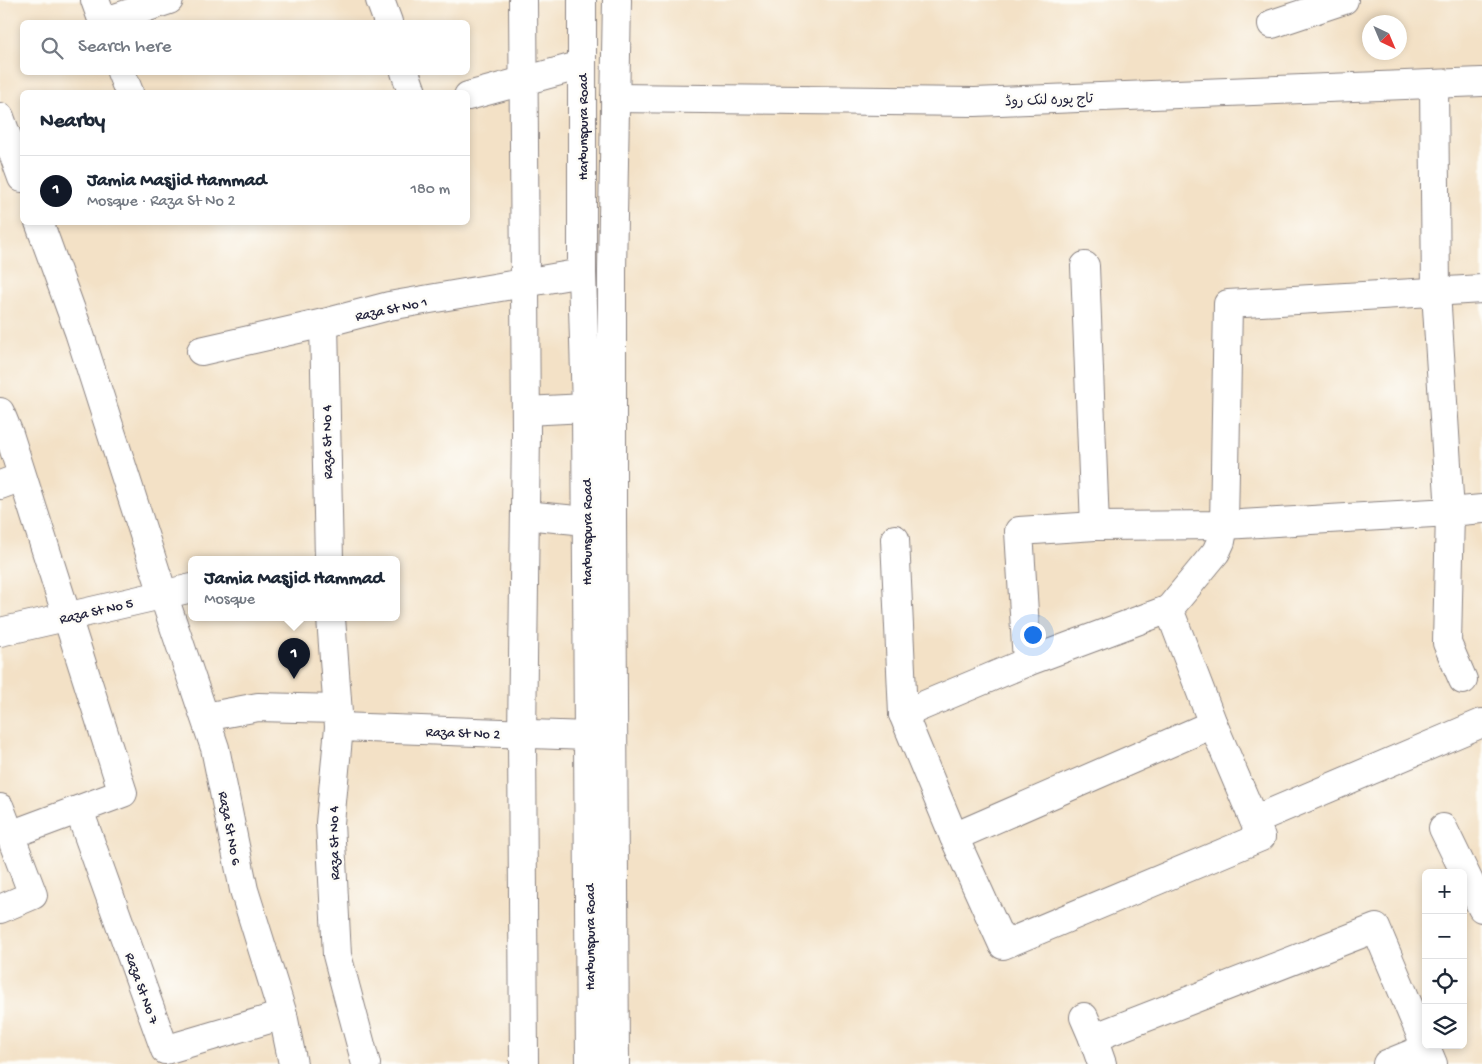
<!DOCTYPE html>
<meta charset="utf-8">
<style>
body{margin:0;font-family:"Gochi Hand","Playpen Sans Arabic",sans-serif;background:#f6f6f7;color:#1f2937}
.controls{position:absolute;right:15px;bottom:15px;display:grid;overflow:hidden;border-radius:8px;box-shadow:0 2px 8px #0003}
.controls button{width:45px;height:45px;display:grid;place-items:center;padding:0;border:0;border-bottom:1px solid #e0e1e3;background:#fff;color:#1f2937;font:25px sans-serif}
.compass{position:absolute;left:1362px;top:15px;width:45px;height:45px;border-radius:50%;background:#fff;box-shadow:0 2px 8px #0003;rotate:136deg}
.you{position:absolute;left:1032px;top:634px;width:18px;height:18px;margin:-12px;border:4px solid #fff;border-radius:50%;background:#1a73e8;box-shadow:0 0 0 8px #1a73e833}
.badge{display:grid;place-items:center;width:32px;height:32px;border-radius:50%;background:#111827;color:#fff;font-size:16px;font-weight:700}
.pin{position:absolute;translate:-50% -41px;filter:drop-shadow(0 1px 2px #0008)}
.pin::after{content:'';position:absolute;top:26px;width:18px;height:15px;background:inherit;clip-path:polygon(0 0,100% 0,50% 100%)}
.popup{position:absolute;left:188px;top:556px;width:212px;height:65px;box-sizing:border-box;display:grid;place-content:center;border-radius:8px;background:#fff;filter:drop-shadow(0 1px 4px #0005);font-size:16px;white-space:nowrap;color:#747a83}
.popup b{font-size:19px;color:#1f2937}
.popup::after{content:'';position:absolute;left:50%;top:100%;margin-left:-10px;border:10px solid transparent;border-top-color:#fff}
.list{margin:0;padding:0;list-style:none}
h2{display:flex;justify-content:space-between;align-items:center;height:65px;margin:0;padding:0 20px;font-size:21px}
h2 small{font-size:16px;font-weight:400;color:#747a83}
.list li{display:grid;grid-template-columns:32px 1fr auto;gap:15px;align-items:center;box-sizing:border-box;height:70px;padding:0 20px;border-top:1px solid #e0e1e3}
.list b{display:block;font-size:19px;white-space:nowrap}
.list p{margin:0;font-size:16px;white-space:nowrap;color:#747a83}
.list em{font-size:16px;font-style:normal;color:#747a83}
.icon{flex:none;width:28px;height:28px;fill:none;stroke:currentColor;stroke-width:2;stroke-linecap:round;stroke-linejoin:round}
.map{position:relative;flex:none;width:1482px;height:1064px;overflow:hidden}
.search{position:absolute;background:#fff;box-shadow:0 2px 8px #0003;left:20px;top:20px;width:450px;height:55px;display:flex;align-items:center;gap:12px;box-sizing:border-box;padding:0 18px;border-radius:8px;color:#747a83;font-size:19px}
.panel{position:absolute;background:#fff;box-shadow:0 2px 8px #0003;left:20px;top:90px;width:450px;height:135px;border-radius:8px}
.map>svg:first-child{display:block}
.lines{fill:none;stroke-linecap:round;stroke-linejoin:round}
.minor-casing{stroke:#8a8280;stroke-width:30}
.tertiary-casing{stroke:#8a8280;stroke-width:30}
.secondary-casing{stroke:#8a8280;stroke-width:30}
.minor{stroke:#fff;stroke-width:28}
.tertiary{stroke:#fff;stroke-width:28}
.secondary{stroke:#fff;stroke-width:28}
.labels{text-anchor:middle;stroke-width:5;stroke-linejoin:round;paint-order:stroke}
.street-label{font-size:14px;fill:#22223b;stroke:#fdfcf7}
</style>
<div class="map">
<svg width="1482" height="1064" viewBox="0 0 1482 1064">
<rect width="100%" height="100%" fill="#fdfcf7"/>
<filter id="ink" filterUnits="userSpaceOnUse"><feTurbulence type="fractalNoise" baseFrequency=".02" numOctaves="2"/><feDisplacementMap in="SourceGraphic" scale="10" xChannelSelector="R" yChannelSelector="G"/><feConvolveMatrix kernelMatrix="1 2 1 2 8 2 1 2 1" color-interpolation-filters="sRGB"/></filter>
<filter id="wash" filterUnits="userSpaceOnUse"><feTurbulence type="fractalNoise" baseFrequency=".0096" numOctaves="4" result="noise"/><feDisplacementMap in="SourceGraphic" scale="20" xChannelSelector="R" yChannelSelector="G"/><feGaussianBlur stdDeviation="1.12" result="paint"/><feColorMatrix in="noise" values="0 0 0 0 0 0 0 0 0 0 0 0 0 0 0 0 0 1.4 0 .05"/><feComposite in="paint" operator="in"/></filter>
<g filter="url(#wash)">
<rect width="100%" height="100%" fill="#f3e1c6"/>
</g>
<g filter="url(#ink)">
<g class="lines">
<defs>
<g id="minor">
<polyline points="95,0 103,22"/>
<polyline points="380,0 388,22"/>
<polyline points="523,0 526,432 522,735 524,1064"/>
<polyline points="103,22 169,0"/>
<polyline points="1272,24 1344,0"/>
<polyline points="121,72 129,92"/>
<polyline points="405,72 412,92"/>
<polyline points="468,96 582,65"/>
<polyline points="0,117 22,178"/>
<polyline points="39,222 79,332 163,594 215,748 244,890 283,1015 293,1064"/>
<polyline points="1085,266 1095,526"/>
<polyline points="324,323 329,560"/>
<polyline points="201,351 324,323 389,306 582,273"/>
<polyline points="526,411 586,408"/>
<polyline points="0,412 9,434 123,793 10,835"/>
<polyline points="0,485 22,477"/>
<polyline points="525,515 586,521"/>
<polyline points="895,539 903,714"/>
<polyline points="1169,609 1213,724 1261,837 1003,945 954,837 903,714 1027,662 1169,609 1216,552 1221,541 1224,525 1228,304 1482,289"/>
<polyline points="331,618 339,727 330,823 337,955 366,1064"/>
<polyline points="0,632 192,588"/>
<polyline points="1027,662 1019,531 1095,526 1224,525 1450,512 1436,292 1434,84"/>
<polyline points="1463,680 1447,643 1450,512 1482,509"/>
<polyline points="205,717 258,707 337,709"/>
<polyline points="339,727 588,736"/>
<polyline points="0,808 33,895 0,909"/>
<polyline points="79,810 165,1050 283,1015"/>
<polyline points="1254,820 1482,723"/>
<polyline points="1443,828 1482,908"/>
<polyline points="954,837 1213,724"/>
<polyline points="1084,1017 1093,1038"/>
<polyline points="1102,1064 1093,1038 1376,928 1433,1064"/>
<polyline points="1387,1064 1426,1048"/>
</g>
<polyline id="tertiary" points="615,98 975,102 1482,82"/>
<g id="secondary">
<polyline points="582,0 582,273 586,408 590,1064"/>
<polyline points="615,1064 612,521 612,271 617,0"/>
</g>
</defs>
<!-- minor casing -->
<use href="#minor" class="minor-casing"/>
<!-- tertiary casing -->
<use href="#tertiary" class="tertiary-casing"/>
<!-- secondary casing -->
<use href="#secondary" class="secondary-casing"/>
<!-- minor -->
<use href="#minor" class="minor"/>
<!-- tertiary -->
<use href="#tertiary" class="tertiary"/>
<!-- secondary -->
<use href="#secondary" class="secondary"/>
</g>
</g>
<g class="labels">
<!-- street labels -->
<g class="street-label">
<text transform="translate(1049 99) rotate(-2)" y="5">تاج پورہ لنک روڈ</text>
<text transform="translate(582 127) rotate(-90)" y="5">Harbunspura Road</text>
<text transform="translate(391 308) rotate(-12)" y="5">Raza St No 1</text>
<text transform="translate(326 442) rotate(-91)" y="5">Raza St No 4</text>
<text transform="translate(586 532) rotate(-90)" y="5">Harbunspura Road</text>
<text transform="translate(96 610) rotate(-13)" y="5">Raza St No 5</text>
<text transform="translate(463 732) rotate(2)" y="5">Raza St No 2</text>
<text transform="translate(231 828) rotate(79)" y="5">Raza St No 6</text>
<text transform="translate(333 843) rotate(-91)" y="5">Raza St No 4</text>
<text transform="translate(589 937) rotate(-90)" y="5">Harbunspura Road</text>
<text transform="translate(143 988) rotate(70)" y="5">Raza St No 7</text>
</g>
</g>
</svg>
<div class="controls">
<button>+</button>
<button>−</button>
<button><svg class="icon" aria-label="locate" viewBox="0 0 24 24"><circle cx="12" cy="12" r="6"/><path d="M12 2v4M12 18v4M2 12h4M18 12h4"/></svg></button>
<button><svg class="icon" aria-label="layers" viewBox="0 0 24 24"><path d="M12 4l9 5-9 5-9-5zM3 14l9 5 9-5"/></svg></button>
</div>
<svg class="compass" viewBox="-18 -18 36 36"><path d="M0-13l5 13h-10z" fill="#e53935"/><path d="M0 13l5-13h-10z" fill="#747a83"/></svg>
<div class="you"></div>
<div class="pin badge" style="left:294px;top:679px">1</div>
<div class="popup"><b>Jamia Masjid Hammad</b>Mosque</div>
<div class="search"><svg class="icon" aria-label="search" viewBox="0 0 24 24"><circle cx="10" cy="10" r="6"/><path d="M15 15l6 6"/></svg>Search here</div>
<section class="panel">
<h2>Nearby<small></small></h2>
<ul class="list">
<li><span class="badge">1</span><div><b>Jamia Masjid Hammad</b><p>Mosque · Raza St No 2</p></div><em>180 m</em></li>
</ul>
</section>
</div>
